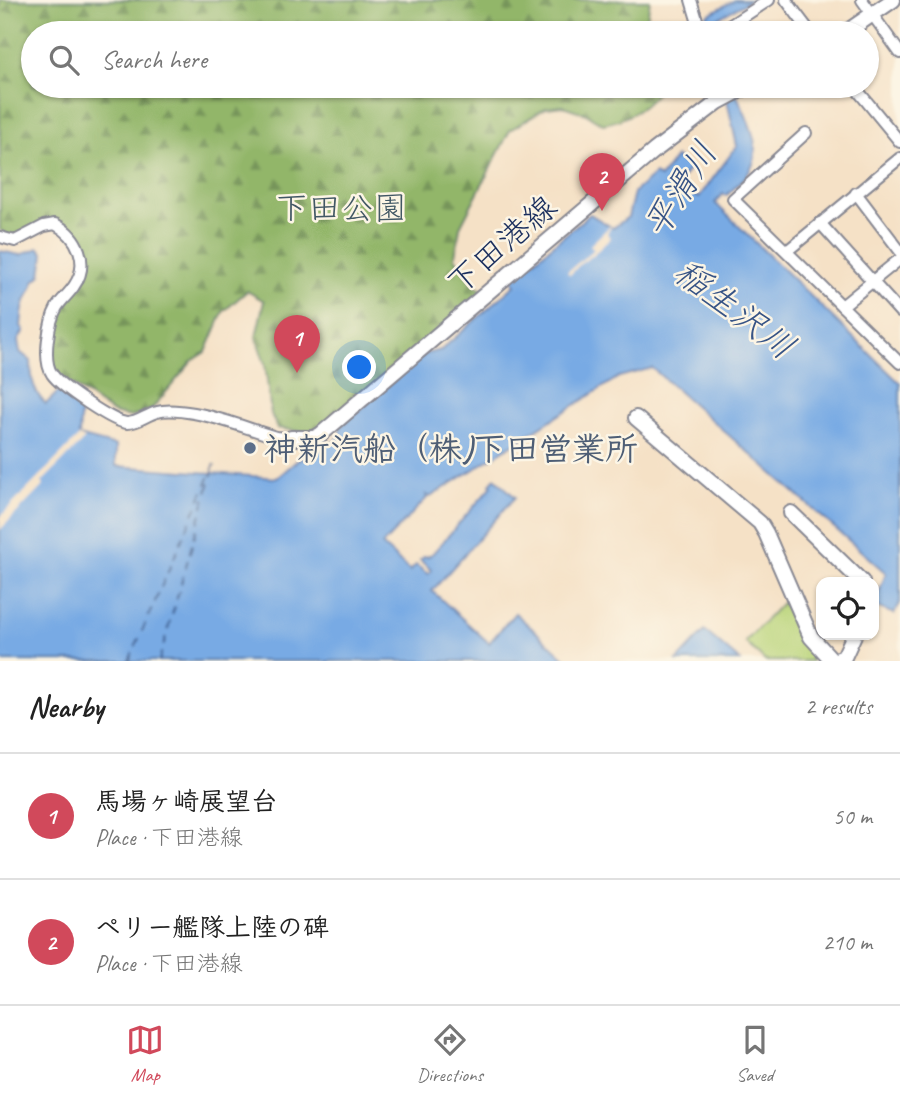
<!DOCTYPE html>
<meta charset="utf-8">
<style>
body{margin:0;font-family:Caveat,"Klee One",sans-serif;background:#f6f6f6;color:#222}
.controls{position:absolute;right:21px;bottom:21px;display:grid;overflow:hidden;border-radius:14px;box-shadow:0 2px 5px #0004}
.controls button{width:63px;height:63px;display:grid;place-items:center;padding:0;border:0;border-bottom:2px solid #e0e0e0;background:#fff;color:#222;font:35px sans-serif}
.you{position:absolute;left:360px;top:368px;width:24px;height:24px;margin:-18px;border:5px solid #fff;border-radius:50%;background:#1a73e8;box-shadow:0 0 0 10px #1a73e833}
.badge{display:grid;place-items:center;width:46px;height:46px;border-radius:50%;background:#d1495b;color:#fff;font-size:23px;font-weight:700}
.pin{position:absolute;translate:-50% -58px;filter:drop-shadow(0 2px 4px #0008)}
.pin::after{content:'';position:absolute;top:37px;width:24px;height:21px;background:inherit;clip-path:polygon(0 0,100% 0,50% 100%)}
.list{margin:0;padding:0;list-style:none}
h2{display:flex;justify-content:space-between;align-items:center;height:91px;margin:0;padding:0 28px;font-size:30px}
h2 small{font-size:23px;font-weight:400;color:#767676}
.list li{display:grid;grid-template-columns:46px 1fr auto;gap:21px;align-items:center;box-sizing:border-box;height:126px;padding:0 28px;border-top:2px solid #e0e0e0}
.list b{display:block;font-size:26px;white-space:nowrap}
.list p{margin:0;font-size:23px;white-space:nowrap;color:#767676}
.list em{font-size:23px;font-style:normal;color:#767676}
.icon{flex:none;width:38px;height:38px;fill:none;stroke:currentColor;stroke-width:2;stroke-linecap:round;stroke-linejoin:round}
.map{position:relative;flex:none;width:900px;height:661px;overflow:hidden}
.search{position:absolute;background:#fff;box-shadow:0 2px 5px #0004;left:21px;right:21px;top:21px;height:77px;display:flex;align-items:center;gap:18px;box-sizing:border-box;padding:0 24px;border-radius:38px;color:#767676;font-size:26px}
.sheet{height:343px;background:#fff}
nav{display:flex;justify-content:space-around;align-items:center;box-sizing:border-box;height:98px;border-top:2px solid #e0e0e0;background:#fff;font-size:19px;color:#767676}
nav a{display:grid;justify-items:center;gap:4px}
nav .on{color:#d1495b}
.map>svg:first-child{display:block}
.forest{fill:url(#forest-firs);stroke:#567264;stroke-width:2}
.green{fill:#b9d479;stroke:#6a826c;stroke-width:2}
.water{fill:#78aae4;stroke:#4a6ca1;stroke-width:2}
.pier{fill:#f5e1c6}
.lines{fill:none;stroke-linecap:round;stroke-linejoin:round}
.ferry{stroke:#375486;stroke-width:2;stroke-dasharray:9 7;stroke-linecap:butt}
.street-casing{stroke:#888892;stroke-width:14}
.secondary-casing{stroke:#888892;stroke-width:18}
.street{stroke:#fff;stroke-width:10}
.secondary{stroke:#fff;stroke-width:14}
.service-dot{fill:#5c6f8a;stroke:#fcf5e5;stroke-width:2.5}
.labels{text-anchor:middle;stroke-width:5;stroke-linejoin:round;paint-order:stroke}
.park-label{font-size:33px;fill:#425865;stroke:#fcf5e5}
.street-label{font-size:33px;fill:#1b2f5e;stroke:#fcf5e5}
.service-label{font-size:33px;font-weight:bold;fill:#4e5e75;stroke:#fcf5e5;text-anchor:start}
.water-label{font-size:35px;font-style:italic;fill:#375486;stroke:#fcf5e5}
</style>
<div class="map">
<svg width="900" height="661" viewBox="0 0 900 661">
<defs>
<pattern id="forest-firs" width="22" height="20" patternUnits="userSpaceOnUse" patternTransform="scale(1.75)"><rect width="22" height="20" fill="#92b669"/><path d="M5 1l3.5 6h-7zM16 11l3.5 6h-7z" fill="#76945a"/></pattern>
</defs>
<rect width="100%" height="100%" fill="#fcf5e5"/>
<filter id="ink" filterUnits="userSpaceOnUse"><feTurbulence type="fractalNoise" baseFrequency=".0143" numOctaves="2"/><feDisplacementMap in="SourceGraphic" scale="14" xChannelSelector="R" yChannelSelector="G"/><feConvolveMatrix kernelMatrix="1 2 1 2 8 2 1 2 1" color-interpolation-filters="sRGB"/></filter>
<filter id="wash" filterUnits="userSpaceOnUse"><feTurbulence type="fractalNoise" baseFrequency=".00686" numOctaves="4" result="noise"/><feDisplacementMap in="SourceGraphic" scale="28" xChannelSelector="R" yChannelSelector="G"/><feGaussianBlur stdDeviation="1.57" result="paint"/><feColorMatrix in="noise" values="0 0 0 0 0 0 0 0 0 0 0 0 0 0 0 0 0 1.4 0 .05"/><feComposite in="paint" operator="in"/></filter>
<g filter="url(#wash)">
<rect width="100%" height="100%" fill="#f5e1c6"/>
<!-- forest -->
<path class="forest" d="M0,0H650L647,20L651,33H33V86H662C647,107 628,120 603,124L584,113L563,106L546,108L510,130L460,227L455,257L470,281L483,291L316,434L277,428L271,414L265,364L256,337L264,301L247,291L223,312L206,352L192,361L152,409L131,417L113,413L58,375L51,360L58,325L62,312L85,277L86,258L83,244L69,228L55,221L11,237L0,230Z"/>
<!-- green -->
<polygon class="green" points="783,602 801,642 811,652 811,661 765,661 745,642"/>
<!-- water -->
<g class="water">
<polygon points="735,0 751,0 715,20 717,33 711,33 707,15"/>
<path d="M724,86H733C743,113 769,149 746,176C740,183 732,190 726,196L723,194L715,203L900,383V601L894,614L874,606L886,573L652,368L619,377L430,497L426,495L427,498L382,545L410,571L416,565L428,574L431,570L420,560L425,556L427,557L433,553L492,486L490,484L495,478L515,497L432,591L489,643L515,613L568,661H0V251L20,255L39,248L44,254L41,275L34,281C33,288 31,290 27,297C22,305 22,317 21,326L24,330L18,341L20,352L31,361C31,377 33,393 46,404L59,391L81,407L79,436L116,446V466L277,478L300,458H307L320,446L334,442L339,436L341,426L425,354L441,350L515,285L512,279L590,214L613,228L628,217L634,192L655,174L660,178L676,157L690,167L674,189L685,198L688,194L699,197L737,146Z"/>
<polygon points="705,631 740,661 677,661"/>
</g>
<!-- pier -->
<g class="pier">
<polygon points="610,226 611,227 607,233 611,238 596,252 595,251 595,254 581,263 570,275 567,272 592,251 594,249 590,245"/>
<polygon points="79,436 85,439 42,482 44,485 0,530 0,517"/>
</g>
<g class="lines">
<!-- ferry -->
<g class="ferry">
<polyline points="129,661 215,464"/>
<polyline points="159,661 213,471"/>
</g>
</g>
</g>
<g filter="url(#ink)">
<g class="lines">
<defs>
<g id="street">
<polyline points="691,0 701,33"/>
<polyline points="786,0 811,33"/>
<polyline points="862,0 900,53"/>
<polyline points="703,33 713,28 729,26 769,0"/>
<polyline points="714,86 718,102"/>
<polyline points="854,86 900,142"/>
<polyline points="806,133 733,199 900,363"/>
<polyline points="856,193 900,251"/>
<polyline points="820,223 900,312"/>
<path d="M0,237L15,241L44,226L55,224C78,236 90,263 74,286C69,294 62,299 57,307C49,321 42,360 52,374C60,386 114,423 127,423C138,423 146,415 157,412C167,409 183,411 194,413C222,418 249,429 276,437L291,438"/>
<polyline points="787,251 900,158"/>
<polyline points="842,306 900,259"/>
</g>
<g id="secondary">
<polyline points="845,33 893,0"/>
<polyline points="636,418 760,523 766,533 811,637 833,661"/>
<polyline points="291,438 314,438 320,435 654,151 718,102 748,86"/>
<polyline points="791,513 862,582"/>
<polyline points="833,661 844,657 854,635"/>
</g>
</defs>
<!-- street casing -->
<use href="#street" class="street-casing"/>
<!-- secondary casing -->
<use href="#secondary" class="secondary-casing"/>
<!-- street -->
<use href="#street" class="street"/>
<!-- secondary -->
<use href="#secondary" class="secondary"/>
</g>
</g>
<!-- markers -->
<circle class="service-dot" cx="250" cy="448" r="7"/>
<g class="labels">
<!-- park labels -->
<g class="park-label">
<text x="341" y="219">下田公園</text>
</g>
<!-- street labels -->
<g class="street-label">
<text transform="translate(501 244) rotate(-41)" y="12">下田港線</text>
</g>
<!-- service labels -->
<g class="service-label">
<text x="264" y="460">神新汽船（株)下田営業所</text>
</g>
<!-- water labels -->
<g class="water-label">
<text transform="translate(680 189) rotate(-58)" y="12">平滑川</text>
<text transform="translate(735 309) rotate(37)" y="12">稲生沢川</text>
</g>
</g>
</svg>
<div class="controls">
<button><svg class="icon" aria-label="locate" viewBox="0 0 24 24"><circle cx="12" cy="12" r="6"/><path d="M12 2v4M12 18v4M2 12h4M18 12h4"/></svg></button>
</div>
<div class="you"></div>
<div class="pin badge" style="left:297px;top:373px">1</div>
<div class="pin badge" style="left:602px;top:211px">2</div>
<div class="search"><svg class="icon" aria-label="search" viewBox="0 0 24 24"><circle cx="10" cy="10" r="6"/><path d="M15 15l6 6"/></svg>Search here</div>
</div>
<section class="sheet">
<h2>Nearby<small>2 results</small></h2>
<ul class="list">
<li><span class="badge">1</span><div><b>馬場ヶ崎展望台</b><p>Place · 下田港線</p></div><em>50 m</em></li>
<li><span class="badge">2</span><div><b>ペリー艦隊上陸の碑</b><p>Place · 下田港線</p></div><em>210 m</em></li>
</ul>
</section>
<nav>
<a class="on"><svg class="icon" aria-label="map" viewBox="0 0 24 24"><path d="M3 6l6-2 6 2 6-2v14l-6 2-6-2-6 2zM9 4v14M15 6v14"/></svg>Map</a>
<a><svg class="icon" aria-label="directions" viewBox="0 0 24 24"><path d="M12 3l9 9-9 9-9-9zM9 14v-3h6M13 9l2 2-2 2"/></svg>Directions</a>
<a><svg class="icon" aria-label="saved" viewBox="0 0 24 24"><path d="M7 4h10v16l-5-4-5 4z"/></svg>Saved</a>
</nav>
